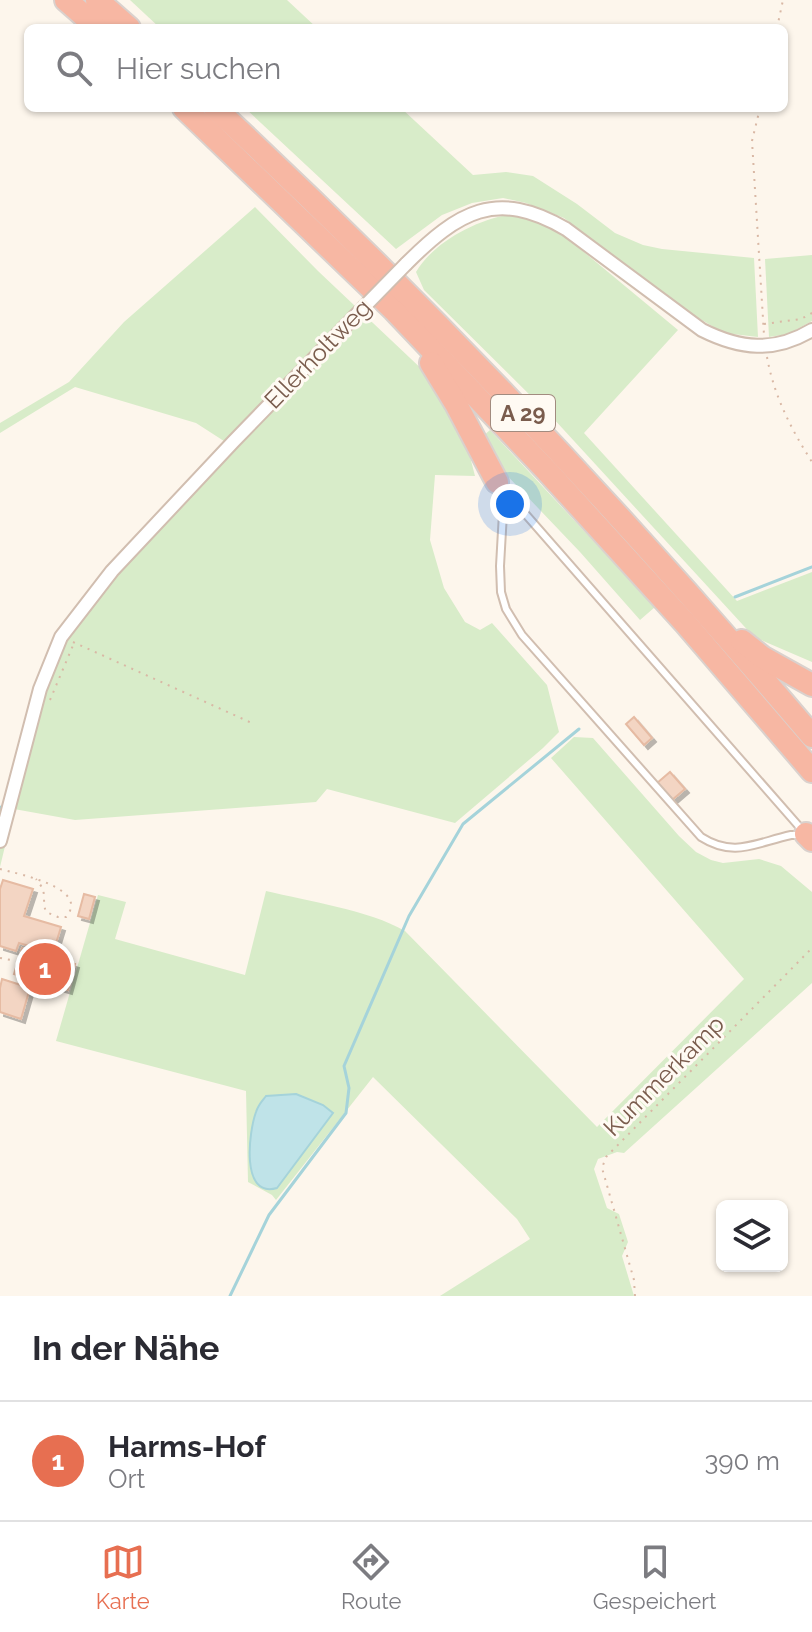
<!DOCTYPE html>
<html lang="de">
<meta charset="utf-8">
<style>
body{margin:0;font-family:Raleway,sans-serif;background:#f7f7f7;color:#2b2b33}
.controls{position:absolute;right:24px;bottom:24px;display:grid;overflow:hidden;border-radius:12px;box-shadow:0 2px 6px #0004}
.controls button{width:72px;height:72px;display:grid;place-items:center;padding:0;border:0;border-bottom:2px solid #e1e1e2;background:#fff;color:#2b2b33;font:40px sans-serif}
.you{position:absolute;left:510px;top:504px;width:28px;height:28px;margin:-20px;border:6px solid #fff;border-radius:50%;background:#1a73e8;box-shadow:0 0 0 12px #1a73e833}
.badge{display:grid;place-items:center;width:52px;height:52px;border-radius:50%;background:#e76f51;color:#fff;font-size:26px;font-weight:700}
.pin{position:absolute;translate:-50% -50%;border:4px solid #fff;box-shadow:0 2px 8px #0006}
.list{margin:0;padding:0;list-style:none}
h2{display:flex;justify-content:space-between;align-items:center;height:104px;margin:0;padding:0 32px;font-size:34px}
h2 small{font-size:26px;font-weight:400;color:#7c7c81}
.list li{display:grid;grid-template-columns:52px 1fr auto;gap:24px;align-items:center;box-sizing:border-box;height:120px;padding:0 32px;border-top:2px solid #e1e1e2}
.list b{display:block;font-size:30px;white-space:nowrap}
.list p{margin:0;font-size:26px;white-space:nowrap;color:#7c7c81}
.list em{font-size:26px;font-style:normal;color:#7c7c81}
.icon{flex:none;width:44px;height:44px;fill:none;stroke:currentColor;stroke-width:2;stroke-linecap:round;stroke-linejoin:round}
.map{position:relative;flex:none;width:812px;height:1296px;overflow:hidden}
.search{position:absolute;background:#fff;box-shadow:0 2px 6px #0004;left:24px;right:24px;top:24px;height:88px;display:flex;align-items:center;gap:20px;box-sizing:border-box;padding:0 28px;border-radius:12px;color:#7c7c81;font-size:30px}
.sheet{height:224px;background:#fff}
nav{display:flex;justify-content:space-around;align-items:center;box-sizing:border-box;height:112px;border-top:2px solid #e1e1e2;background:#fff;font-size:22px;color:#7c7c81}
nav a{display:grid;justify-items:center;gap:4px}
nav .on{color:#e76f51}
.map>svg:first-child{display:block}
.green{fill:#d8ecc9}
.water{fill:#bfe3e8;stroke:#a5d3da;stroke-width:2}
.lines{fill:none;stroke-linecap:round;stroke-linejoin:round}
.stream{stroke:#a5d3da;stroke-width:3}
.building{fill:#f3d5c3;stroke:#e6bba3;stroke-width:2;filter:url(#shadow)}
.lane-casing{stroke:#d1beb0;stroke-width:10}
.street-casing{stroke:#d1beb0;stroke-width:16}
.highway-casing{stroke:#dad1cd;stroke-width:26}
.path{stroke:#d9b8a5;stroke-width:2;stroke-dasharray:2 6;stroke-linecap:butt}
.lane{stroke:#fff;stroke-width:6}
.street{stroke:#fff;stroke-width:12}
.highway{stroke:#f7b7a3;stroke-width:22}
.street-bridge-casing{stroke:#d1beb0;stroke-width:16;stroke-linecap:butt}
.street-bridge{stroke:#fff;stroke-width:12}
.labels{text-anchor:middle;stroke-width:6;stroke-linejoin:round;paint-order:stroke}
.shield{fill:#fffaf3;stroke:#a28b7f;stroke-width:2}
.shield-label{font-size:22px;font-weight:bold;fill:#7a5c4d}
.street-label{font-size:24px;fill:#7a5c4d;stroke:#fffaf3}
</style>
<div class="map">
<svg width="812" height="1296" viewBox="0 0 812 1296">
<defs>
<filter id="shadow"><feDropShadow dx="4" dy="4" stdDeviation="0" flood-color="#0004"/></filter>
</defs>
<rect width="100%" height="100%" fill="#fdf6ec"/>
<!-- green -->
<g class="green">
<polygon points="130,0 287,0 317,28 160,28"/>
<polygon points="245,108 401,108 473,175 506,172 533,176 577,204 615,233 643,245 662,249 754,258 758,337 724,333 683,309 564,218 526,203 503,198 472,203 442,215 396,249"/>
<polygon points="255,207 318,271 428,375 467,445 475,476 435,475 430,540 444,588 465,622 480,630 492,623 547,685 559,732 543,748 455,823 327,789 316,802 75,820 14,809 0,867 0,815 36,687 59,635 227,443 196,423 75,387 0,433 0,423 69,382 124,322"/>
<path d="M507,215L530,217L561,233L678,330L584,433L737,601L812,572V662L754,637L552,417L424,290L416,272C433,243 474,221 507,215Z"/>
<polygon points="812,255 812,321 788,334 769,337 765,259"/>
<polygon points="490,430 655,607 640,620 580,552 498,466 482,437"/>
<path d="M574,737L593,738L679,836L696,852L711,860L723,863L759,859L781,866L812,892V983L624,1153L617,1152L598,1159L594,1169L607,1208L619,1214L628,1242L622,1256L634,1296H440L530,1239L517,1219L373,1077L276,1200L272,1195L248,1182L246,1091L56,1041L98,895L126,902L115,939L245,975L266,891C307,901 369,910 405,931L597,1127L744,979L551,758Z"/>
</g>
<!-- water -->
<path class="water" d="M296,1094L323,1105L333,1113L277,1188C240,1199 249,1131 256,1112C258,1105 262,1101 266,1096Z"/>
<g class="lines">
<!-- stream -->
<g class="stream">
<polyline points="735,597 812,567"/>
<polyline points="0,807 2,808"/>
<polyline points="230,1296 269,1215 346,1113 349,1088 344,1066 409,916 463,824 579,729"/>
</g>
</g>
<!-- building -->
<g class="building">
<polygon points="634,717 652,738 644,745 626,724"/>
<polygon points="670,772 685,789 672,800 657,783"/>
<polygon points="3,880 33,889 24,916 61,927 53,953 19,943 16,951 0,946 0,889"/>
<polygon points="84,894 95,897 89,919 78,916"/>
<polygon points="22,948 75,964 68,990 14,974"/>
<polygon points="2,979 30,988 21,1019 0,1012 0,988"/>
</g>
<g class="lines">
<defs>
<g id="lane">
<polyline points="500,485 803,831"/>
<path d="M498,486L503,513L500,566L501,592L506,609L522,635L701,837C734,858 755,843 791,835H800"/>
</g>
<g id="street">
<path d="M406,264C458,212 496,188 566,229L702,330C740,349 774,353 812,330"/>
<polyline points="0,841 40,689 61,637 112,571 233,442 362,309"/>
</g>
<g id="highway">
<polyline points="66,0 98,28"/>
<polyline points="97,0 129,28"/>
<polyline points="184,108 394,310 547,471 686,624 812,771"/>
<path d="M215,108C427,305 625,516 812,736"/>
<polyline points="431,363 456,404 497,482"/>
<polyline points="742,641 762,657 812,685"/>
<polyline points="806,834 812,840"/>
</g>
</defs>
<!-- lane casing -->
<use href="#lane" class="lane-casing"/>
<!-- street casing -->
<use href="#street" class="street-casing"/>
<!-- highway casing -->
<use href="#highway" class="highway-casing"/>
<!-- path -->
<g class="path">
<polyline points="777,28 783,0"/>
<polyline points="760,108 752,141 764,335"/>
<polyline points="764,324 801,319 812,313"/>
<path d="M767,357C774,396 791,429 812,462"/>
<polyline points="73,642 254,724"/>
<polyline points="50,700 74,643"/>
<path d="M0,869C18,874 91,888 66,917H58L46,912C41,898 49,894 36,879"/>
<polyline points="0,958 11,960"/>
<polyline points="635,1296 634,1280 602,1168 606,1157 812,948"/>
</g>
<!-- lane -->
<use href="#lane" class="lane"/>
<!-- street -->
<use href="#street" class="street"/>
<!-- highway -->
<use href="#highway" class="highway"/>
<defs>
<polyline id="street-bridge" points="362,309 406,264"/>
</defs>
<!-- street-bridge casing -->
<use href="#street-bridge" class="street-bridge-casing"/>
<!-- street-bridge -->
<use href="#street-bridge" class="street-bridge"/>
</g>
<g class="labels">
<!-- shield labels -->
<rect class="shield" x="491" y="395" width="64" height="36" rx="6"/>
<g class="shield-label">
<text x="523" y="421">A 29</text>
</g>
<!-- street labels -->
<g class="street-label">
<text transform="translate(318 354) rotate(-46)" y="8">Ellerholtweg</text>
<text transform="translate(664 1076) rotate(-45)" y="8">Kummerkamp</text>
</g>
</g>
</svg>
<div class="controls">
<button><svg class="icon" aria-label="layers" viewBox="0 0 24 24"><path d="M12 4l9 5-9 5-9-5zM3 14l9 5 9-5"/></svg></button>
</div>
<div class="you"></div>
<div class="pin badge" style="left:45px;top:969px">1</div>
<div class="search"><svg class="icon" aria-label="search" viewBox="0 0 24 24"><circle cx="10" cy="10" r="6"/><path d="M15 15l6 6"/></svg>Hier suchen</div>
</div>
<section class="sheet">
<h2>In der Nähe<small></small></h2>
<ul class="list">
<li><span class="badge">1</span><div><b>Harms-Hof</b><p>Ort</p></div><em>390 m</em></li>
</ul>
</section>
<nav>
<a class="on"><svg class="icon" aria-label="map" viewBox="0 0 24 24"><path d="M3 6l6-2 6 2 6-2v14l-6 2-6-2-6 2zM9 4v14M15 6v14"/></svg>Karte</a>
<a><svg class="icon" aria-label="directions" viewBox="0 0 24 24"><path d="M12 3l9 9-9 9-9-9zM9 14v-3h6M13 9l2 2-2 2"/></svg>Route</a>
<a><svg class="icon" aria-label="saved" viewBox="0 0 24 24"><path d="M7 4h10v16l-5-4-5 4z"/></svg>Gespeichert</a>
</nav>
